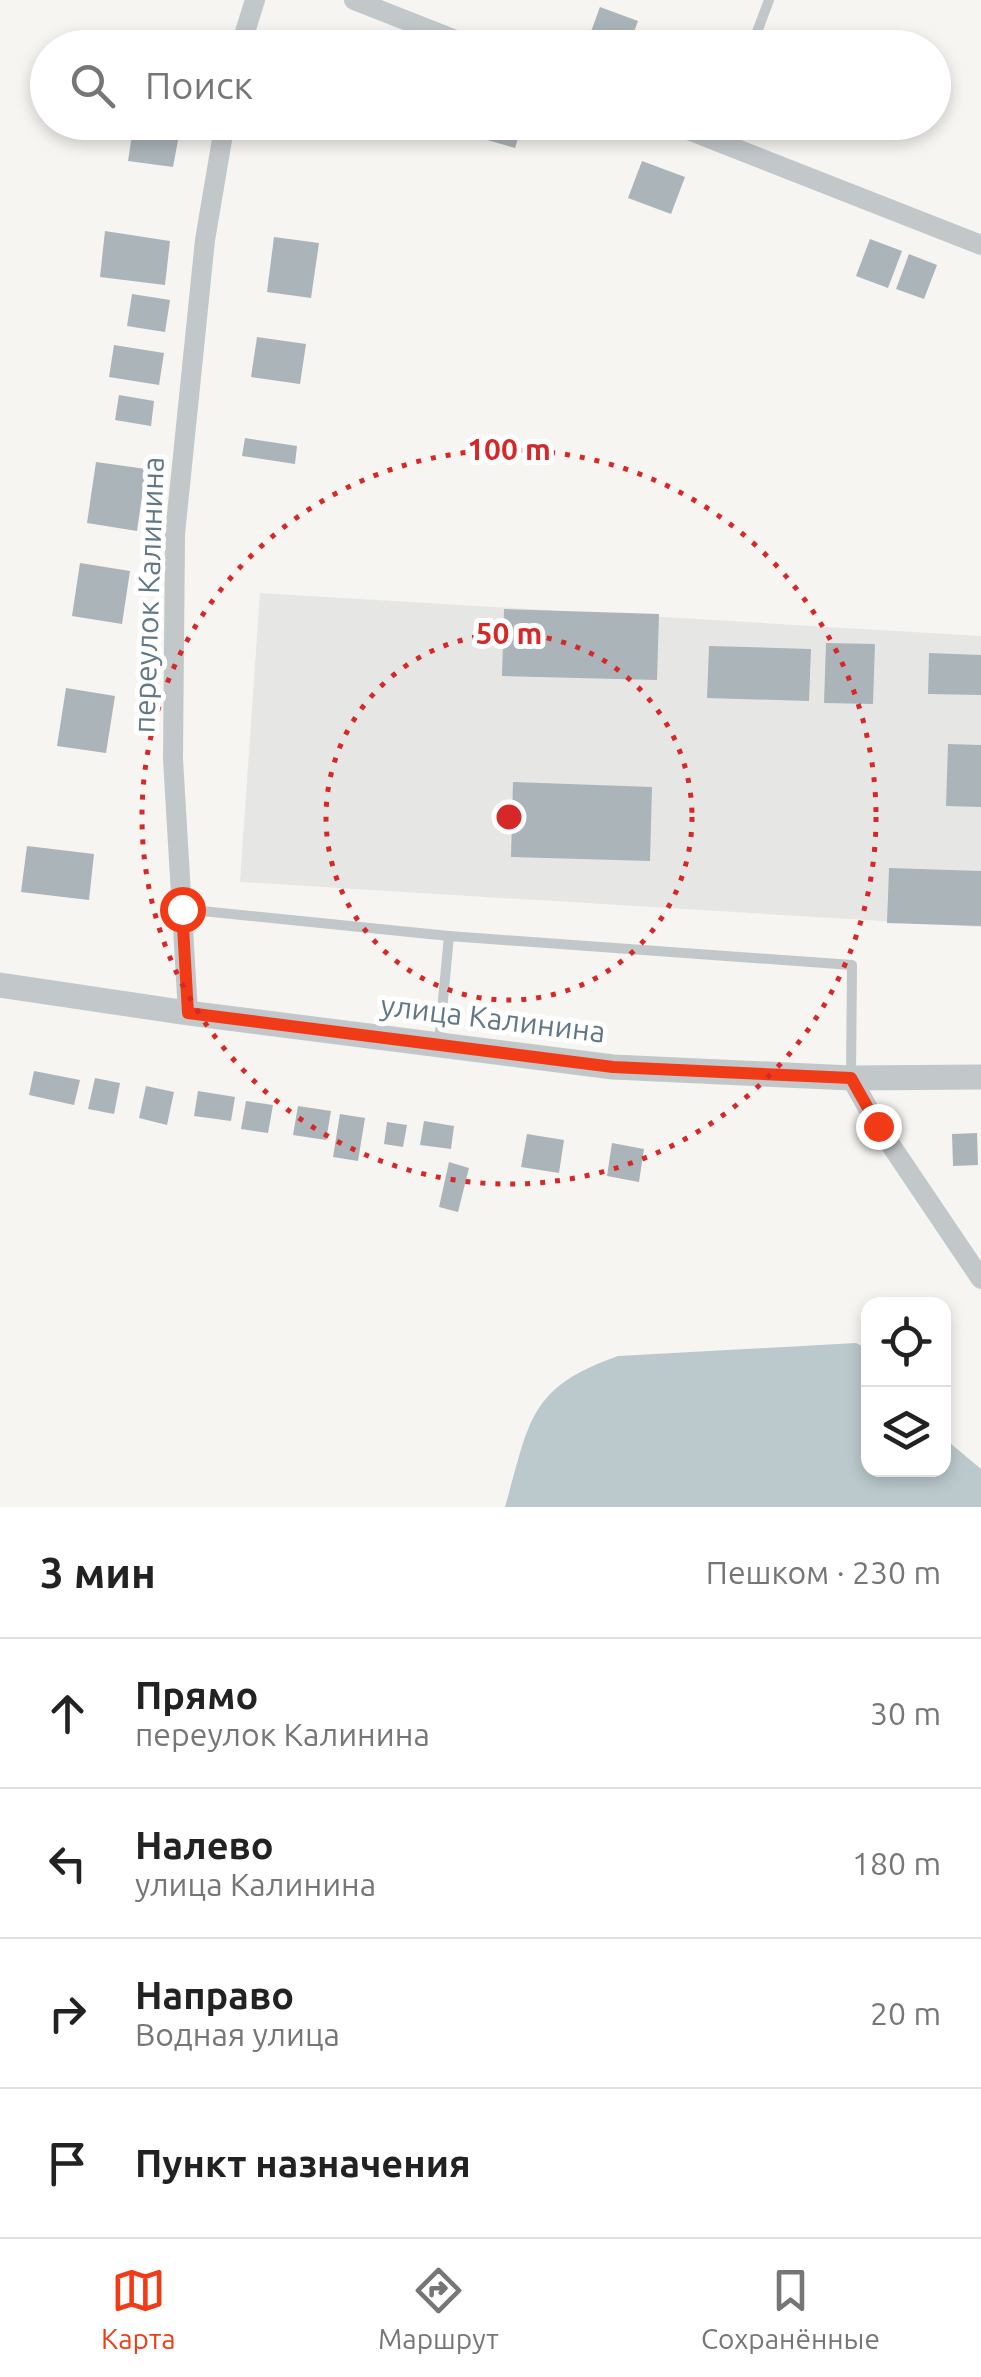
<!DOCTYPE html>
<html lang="ru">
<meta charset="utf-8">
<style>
body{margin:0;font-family:Ubuntu,sans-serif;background:#f2f2f2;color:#222}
.controls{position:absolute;right:30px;bottom:30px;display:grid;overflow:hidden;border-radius:20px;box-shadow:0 5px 15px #0003}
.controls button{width:90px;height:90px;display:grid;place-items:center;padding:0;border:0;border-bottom:2px solid #e0e0e0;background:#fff;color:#222;font:50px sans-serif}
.stop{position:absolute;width:30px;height:30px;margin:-22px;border:8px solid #f13b16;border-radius:50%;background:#fff}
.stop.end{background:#f13b16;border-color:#fff;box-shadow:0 2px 10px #0008}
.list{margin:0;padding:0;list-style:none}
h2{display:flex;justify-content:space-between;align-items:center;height:130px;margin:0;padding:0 40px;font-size:42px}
h2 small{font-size:32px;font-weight:400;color:#767676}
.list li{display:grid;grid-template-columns:65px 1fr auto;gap:30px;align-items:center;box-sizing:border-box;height:150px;padding:0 40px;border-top:2px solid #e0e0e0}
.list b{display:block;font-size:38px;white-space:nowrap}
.list p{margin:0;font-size:32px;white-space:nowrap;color:#767676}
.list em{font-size:32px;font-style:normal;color:#767676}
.icon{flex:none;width:55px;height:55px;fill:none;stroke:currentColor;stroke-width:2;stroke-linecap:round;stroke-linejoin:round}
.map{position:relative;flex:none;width:981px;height:1507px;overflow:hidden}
.search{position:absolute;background:#fff;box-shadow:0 5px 15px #0003;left:30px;right:30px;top:30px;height:110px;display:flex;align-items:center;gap:25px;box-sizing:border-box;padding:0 35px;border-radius:55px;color:#767676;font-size:38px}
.sheet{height:730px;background:#fff}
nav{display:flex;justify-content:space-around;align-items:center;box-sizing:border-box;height:140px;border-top:2px solid #e0e0e0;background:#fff;font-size:28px;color:#767676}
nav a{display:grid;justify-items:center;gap:5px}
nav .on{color:#f13b16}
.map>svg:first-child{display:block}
.built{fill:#e6e7e5}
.water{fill:#bbc9cd}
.building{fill:#abb4b9}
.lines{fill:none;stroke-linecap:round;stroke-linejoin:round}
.service{stroke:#c2c7ca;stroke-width:10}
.minor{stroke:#c2c7ca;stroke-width:20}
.tertiary{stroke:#c2c7ca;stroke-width:25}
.route{stroke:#f13b16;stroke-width:12}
.ring{fill:none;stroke:#d62828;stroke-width:5;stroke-dasharray:5 10}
.labels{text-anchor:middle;stroke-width:10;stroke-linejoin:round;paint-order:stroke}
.street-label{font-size:30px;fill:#627785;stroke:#fff}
.centre{fill:#d62828;stroke:#fff;stroke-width:5}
.ring-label{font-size:30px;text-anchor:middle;font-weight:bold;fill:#d62828;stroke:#fff;stroke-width:10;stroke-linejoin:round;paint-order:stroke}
</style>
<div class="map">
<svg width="981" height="1507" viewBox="0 0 981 1507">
<rect width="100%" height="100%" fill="#f6f5f1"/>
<!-- built -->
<polygon class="built" points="260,593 981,636 981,927 240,882"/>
<!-- water -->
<path class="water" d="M856,1343L868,1349V1470H944V1438L981,1469V1507H505C530,1422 527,1388 618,1356Z"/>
<!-- building -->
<g class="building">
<polygon points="600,7 638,21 628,48 585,48"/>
<polygon points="477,122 523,122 515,148 473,136"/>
<polygon points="133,128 179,135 173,167 128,161"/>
<polygon points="642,161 685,177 671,214 628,198"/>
<polygon points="105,231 170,241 165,285 100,277"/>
<polygon points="274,237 319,243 311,298 267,292"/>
<polygon points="870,239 902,251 888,288 856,276"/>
<polygon points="909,254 937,265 924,299 896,289"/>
<polygon points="132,294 170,300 165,332 127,326"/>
<polygon points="257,337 306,344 300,384 251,377"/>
<polygon points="114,345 164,353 159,385 109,377"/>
<polygon points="119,395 154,401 151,426 115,420"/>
<polygon points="245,438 297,446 295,464 242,456"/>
<polygon points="96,462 146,469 137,531 87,523"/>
<polygon points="80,563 130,571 122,624 72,616"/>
<polygon points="504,609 659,614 657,680 502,676"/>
<polygon points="826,643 875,644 873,704 824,703"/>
<polygon points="709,646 811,649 809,701 707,698"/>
<polygon points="929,653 981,655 981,695 928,694"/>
<polygon points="66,688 115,696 106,753 57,746"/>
<polygon points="948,744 981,745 981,807 946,806"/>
<polygon points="513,782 652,787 650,861 511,857"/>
<polygon points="27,846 94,854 89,900 21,892"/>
<polygon points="889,868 981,871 981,926 887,923"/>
<polygon points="34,1071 80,1080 74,1105 29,1095"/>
<polygon points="95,1078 120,1083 114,1114 88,1109"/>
<polygon points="146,1086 174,1092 167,1125 139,1118"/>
<polygon points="198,1091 235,1097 231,1121 194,1116"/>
<polygon points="246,1101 273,1105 268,1133 241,1129"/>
<polygon points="298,1106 331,1111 326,1140 293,1135"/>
<polygon points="340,1114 365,1118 358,1161 333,1157"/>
<polygon points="424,1121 454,1126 451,1149 420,1145"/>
<polygon points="387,1122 407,1125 403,1147 384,1144"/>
<polygon points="977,1133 978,1165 953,1166 952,1134"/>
<polygon points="527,1134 564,1140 559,1173 521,1167"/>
<polygon points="612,1143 644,1149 639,1182 607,1176"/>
<polygon points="449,1162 469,1168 458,1212 439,1207"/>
</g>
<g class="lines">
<!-- service -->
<g class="service">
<polyline points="751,48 769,0"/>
<polyline points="182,909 449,936"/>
<polyline points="439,1042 449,936 852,965 851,1077"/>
</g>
<!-- minor -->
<g class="minor">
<polyline points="354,0 476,48"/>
<polyline points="240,48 255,0"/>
<polyline points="668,122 981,245"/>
<polyline points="188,1013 173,759 175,534 205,240 225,122"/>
<polyline points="851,1078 878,1126 981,1279"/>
</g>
<!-- tertiary -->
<polyline class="tertiary" points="0,985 188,1013 613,1067 851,1078 981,1077"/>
</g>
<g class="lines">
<!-- route -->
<polyline class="route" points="182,909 188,1013 613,1067 851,1078 878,1126"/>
</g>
<!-- distance rings -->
<g class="ring">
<circle cx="509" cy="817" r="183"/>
<circle cx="509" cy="817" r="367"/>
</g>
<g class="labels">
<!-- street labels -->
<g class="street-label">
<text transform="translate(149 595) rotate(-88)" y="10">переулок Калинина</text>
<text transform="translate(493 1019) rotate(7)" y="10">улица Калинина</text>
</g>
</g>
<circle cx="509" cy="817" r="15" class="centre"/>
<g class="ring-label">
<text x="509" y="460">100 m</text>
<text x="509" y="644">50 m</text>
</g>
</svg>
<div class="controls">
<button><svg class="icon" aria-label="locate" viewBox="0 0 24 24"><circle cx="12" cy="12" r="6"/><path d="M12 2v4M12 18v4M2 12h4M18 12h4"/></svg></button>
<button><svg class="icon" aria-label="layers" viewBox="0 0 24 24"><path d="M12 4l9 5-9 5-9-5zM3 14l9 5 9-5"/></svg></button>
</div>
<div class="stop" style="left:182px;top:909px"></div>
<div class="stop end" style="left:878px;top:1126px"></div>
<div class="search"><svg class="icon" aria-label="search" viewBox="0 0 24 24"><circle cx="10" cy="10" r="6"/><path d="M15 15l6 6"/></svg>Поиск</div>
</div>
<section class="sheet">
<h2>3 мин<small>Пешком · 230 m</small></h2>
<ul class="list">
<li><svg class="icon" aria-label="ahead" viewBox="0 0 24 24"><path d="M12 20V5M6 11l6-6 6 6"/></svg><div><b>Прямо</b><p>переулок Калинина</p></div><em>30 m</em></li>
<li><svg class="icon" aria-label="left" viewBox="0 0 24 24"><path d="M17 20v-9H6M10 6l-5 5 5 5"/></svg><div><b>Налево</b><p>улица Калинина</p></div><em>180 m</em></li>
<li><svg class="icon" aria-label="right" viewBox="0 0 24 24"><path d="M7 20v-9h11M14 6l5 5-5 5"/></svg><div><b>Направо</b><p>Водная улица</p></div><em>20 m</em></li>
<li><svg class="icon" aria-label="arrive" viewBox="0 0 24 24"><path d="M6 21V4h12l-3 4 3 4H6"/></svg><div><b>Пункт назначения</b></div></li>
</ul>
</section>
<nav>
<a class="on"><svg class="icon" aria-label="map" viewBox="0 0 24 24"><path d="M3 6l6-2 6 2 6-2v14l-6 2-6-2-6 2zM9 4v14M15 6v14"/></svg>Карта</a>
<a><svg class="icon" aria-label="directions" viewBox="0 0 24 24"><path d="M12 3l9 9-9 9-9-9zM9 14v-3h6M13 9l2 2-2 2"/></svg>Маршрут</a>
<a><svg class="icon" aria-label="saved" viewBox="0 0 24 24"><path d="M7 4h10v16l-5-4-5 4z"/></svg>Сохранённые</a>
</nav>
